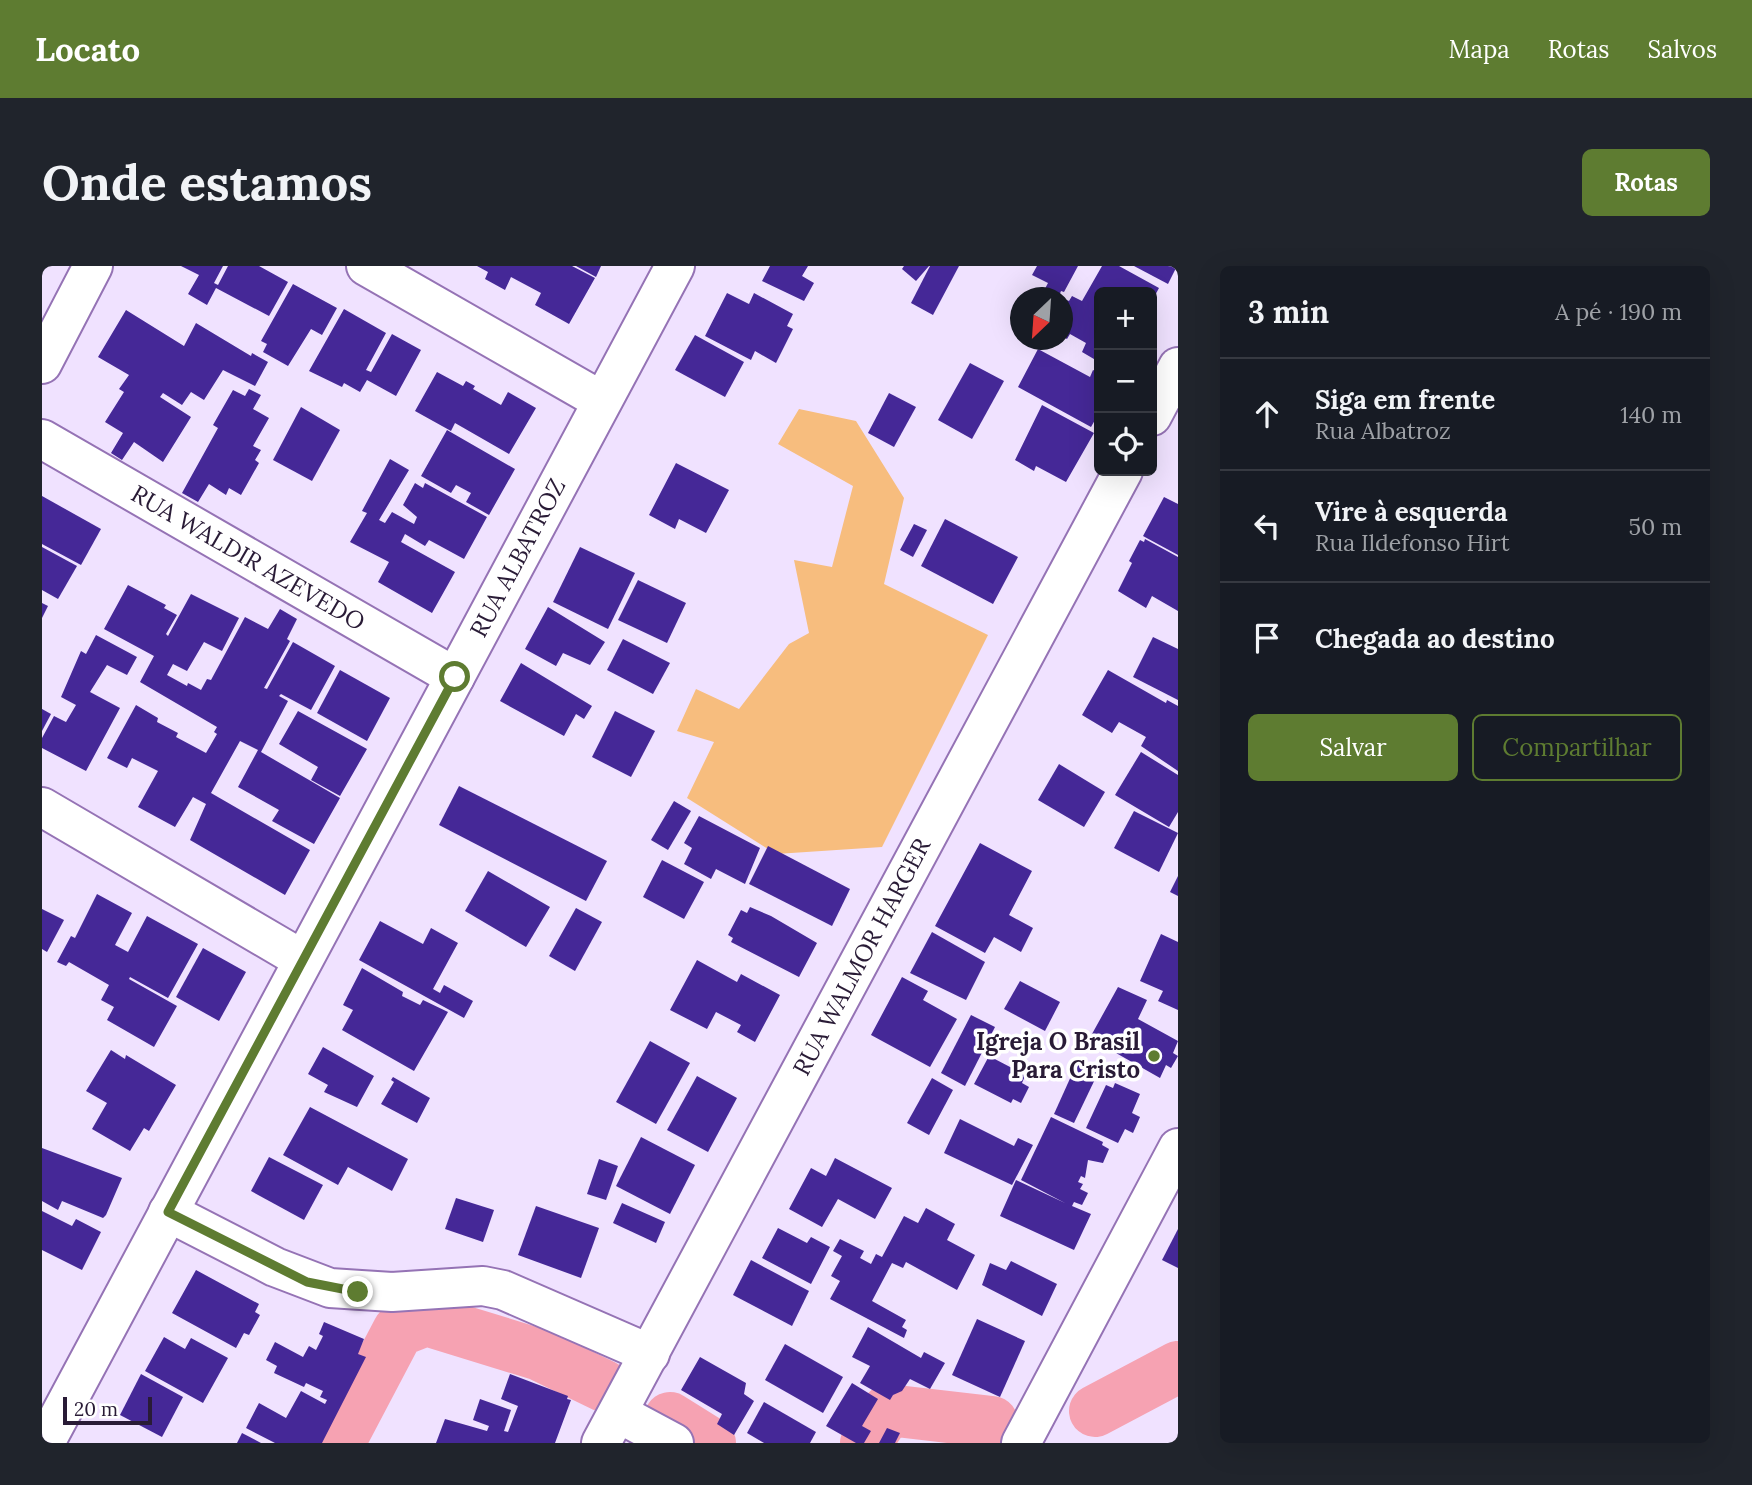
<!DOCTYPE html>
<html lang="pt">
<meta charset="utf-8">
<style>
body{margin:0;font-family:Lora,serif;background:#20242c;color:#f1f3f6}
.controls{position:absolute;right:21px;top:21px;display:grid;overflow:hidden;border-radius:10px;box-shadow:0 7px 28px #0002}
.controls button{width:63px;height:63px;display:grid;place-items:center;padding:0;border:0;border-bottom:2px solid #363941;background:#171b24;color:#f1f3f6;font:35px sans-serif}
.compass{position:absolute;left:968px;top:21px;width:63px;height:63px;border-radius:50%;background:#171b24;box-shadow:0 7px 28px #0002;rotate:205deg}
.scale{position:absolute;left:21px;bottom:18px;width:89px;box-sizing:border-box;padding-left:7px;border:4px solid #291b36;border-top:0;font-size:19px;line-height:24px;white-space:nowrap;color:#291b36;-webkit-text-stroke:5px #fff;paint-order:stroke}
.stop{position:absolute;width:21px;height:21px;margin:-16px;border:5px solid #5e7c31;border-radius:50%;background:#fff}
.stop.end{background:#5e7c31;border-color:#fff;box-shadow:0 2px 7px #0008}
.list{margin:0;padding:0;list-style:none}
h2{display:flex;justify-content:space-between;align-items:center;height:91px;margin:0;padding:0 28px;font-size:30px}
h2 small{font-size:23px;font-weight:400;color:#9ea1a6}
.list li{display:grid;grid-template-columns:46px 1fr auto;gap:21px;align-items:center;box-sizing:border-box;height:112px;padding:0 28px;border-top:2px solid #363941}
.list b{display:block;font-size:26px;white-space:nowrap}
.list p{margin:0;font-size:23px;white-space:nowrap;color:#9ea1a6}
.list em{font-size:23px;font-style:normal;color:#9ea1a6}
.actions{display:flex;gap:14px;padding:21px 28px}
.actions a{flex:1;padding:16px 0;border:2px solid #5e7c31;border-radius:10px;text-align:center;font-size:24px;color:#5e7c31}
.actions .main{background:#5e7c31;color:#fff}
.icon{flex:none;width:38px;height:38px;fill:none;stroke:currentColor;stroke-width:2;stroke-linecap:round;stroke-linejoin:round}
.map{position:relative;flex:none;width:1136px;height:1177px;overflow:hidden;border-radius:10px}
header{display:flex;align-items:center;gap:42px;box-sizing:border-box;height:98px;padding:0 35px;background:#5e7c31;color:#fff}
header strong{font-size:33px}
nav{display:flex;gap:38px;margin-inline-start:auto;font-size:24px}
.intro{display:flex;align-items:center;justify-content:space-between;box-sizing:border-box;height:168px;padding:0 42px}
h1{margin:0;font-size:49px}
.button{padding:18px 32px;border-radius:10px;background:#5e7c31;color:#fff;font-size:24px;font-weight:700}
main{display:flex;gap:42px;padding:0 42px}
aside{flex:1;background:#171b24;border-radius:10px;box-shadow:0 7px 28px #0002}
.map>svg:first-child{display:block}
.green{fill:#f7bd7e}
.lines{fill:none;stroke-linecap:round;stroke-linejoin:round}
.river{stroke:#f6a2b2;stroke-width:52}
.building{fill:#452897}
.minor-casing{stroke:#9573b5;stroke-width:42}
.minor{stroke:#fff;stroke-width:38}
.route{stroke:#5e7c31;stroke-width:9}
.poi-dot{fill:#5e7c31;stroke:#fff;stroke-width:2.5}
.labels{text-anchor:middle;stroke-width:7;stroke-linejoin:round;paint-order:stroke}
.street-label{font-size:24px;fill:#291b36;stroke:#fff}
.poi-label{font-size:24px;font-weight:bold;fill:#291b36;stroke:#fff;text-anchor:end}
</style>
<header>
<strong>Locato</strong>
<nav><a>Mapa</a><a>Rotas</a><a>Salvos</a></nav>
</header>
<div class="intro"><h1>Onde estamos</h1><a class="button">Rotas</a></div>
<main>
<div class="map">
<svg width="1136" height="1177" viewBox="0 0 1136 1177">
<rect width="100%" height="100%" fill="#f0e2ff"/>
<!-- green -->
<polygon class="green" points="757,143 814,155 862,232 842,318 946,369 840,581 734,588 645,532 672,476 635,465 654,423 697,443 747,378 767,367 752,294 790,301 811,220 736,178"/>
<g class="lines">
<!-- river -->
<g class="river">
<polyline points="1053,1145 1136,1101"/>
<polyline points="628,1152 668,1177"/>
<polyline points="297,1177 356,1065 384,1054 498,1089 562,1120"/>
<polyline points="824,1177 846,1144 950,1156"/>
</g>
</g>
<!-- building -->
<g class="building">
<polygon points="139,0 181,0 172,17 176,19 186,0 217,0 246,16 227,50 174,22 165,39 146,28 157,9"/>
<polygon points="435,0 530,0 553,12 527,58 493,39 499,27 469,11 463,24 443,13 446,6"/>
<polygon points="534,0 559,0 554,11"/>
<polygon points="728,0 766,0 760,10 772,17 762,35 720,15"/>
<polygon points="862,0 887,0 874,15 860,3"/>
<polygon points="888,0 917,0 891,49 869,37"/>
<polygon points="995,0 1036,0 1022,26 1019,25 1017,30 1020,32 998,32 1006,17 990,9"/>
<polygon points="1060,0 1077,0 1117,22 1110,35 1110,26 1057,26 1057,96 1040,86 1044,77 1028,68 1025,73 1020,70 1020,32 1027,35 1030,30 1040,35"/>
<polygon points="1092,0 1135,0 1126,18"/>
<polygon points="251,18 295,42 280,69 269,63 246,100 221,86 225,78 219,75"/>
<polygon points="685,27 707,38 712,27 751,48 745,60 751,63 734,97 713,85 709,94 663,70"/>
<polygon points="302,43 344,67 324,104 329,106 350,68 379,84 354,130 325,114 318,126 302,117 300,121 267,105"/>
<polygon points="84,44 142,80 154,57 209,90 210,87 226,96 213,120 181,104 162,134 149,126 140,139 121,127 118,131 149,151 121,196 92,176 80,194 69,187 81,167 63,156 82,126 77,123 87,109 56,91"/>
<polygon points="653,69 702,96 683,131 633,104"/>
<polygon points="996,83 1048,111 1051,104 1057,107 1057,147 1049,161 976,121"/>
<polygon points="928,97 962,115 930,173 896,154"/>
<polygon points="395,106 421,120 424,115 433,120 431,123 459,139 466,126 494,142 467,188 413,157 409,165 373,145"/>
<polygon points="207,123 219,129 211,143 227,152 211,180 219,184 213,194 217,197 199,229 187,222 184,229 167,218 156,236 140,227 176,162 171,159 191,124 203,130"/>
<polygon points="847,127 874,141 852,181 826,167"/>
<polygon points="1000,139 1052,167 1024,216 994,200 992,205 973,194"/>
<polygon points="259,141 298,164 270,215 231,194"/>
<polygon points="405,164 473,203 447,249 424,236 429,227 414,219 409,227 379,210"/>
<polygon points="348,193 367,204 337,254 343,257 350,246 372,258 375,251 361,239 373,217 381,222 383,217 445,251 422,293 387,274 383,280 363,268 359,276 413,306 390,347 336,316 347,296 308,276 325,247 320,245"/>
<polygon points="634,197 687,224 664,267 637,253 633,263 607,249"/>
<polygon points="0,230 59,263 39,299 0,278"/>
<polygon points="1122,231 1136,238 1136,289 1101,270"/>
<polygon points="903,253 976,291 951,338 879,300"/>
<polygon points="872,258 885,264 871,291 858,284"/>
<polygon points="1103,273 1136,291 1136,345 1110,330 1104,342 1076,325 1090,297 1087,295 1098,274 1102,276"/>
<polygon points="0,281 35,300 16,333 0,324"/>
<polygon points="538,281 593,307 566,363 511,336"/>
<polygon points="596,314 644,337 625,377 576,354"/>
<polygon points="86,319 124,339 122,342 135,349 124,368 126,370 149,328 197,352 180,385 162,376 145,405 131,398 125,409 145,420 146,417 159,424 165,413 169,414 203,351 226,363 238,343 255,353 245,373 248,375 222,422 225,423 251,376 293,400 269,444 239,428 237,430 246,435 219,486 298,532 272,578 230,555 237,544 196,521 216,484 198,475 169,527 268,584 243,629 148,574 164,538 151,531 133,561 96,541 116,505 90,492 85,502 65,492 94,439 116,452 115,456 136,467 134,471 164,487 175,468 172,466 175,461 98,416 112,390 62,363"/>
<polygon points="0,337 6,340 0,352"/>
<polygon points="506,341 563,376 548,399 521,387 514,400 483,383"/>
<polygon points="54,369 95,391 85,409 65,399 48,426 78,442 44,505 0,482 0,472 12,450 24,456 34,439 19,431 39,385 44,388"/>
<polygon points="1111,371 1136,383 1136,434 1091,411"/>
<polygon points="581,373 628,397 611,428 565,404"/>
<polygon points="479,397 550,440 542,453 534,448 522,470 458,435"/>
<polygon points="298,404 348,432 325,475 275,447"/>
<polygon points="1066,404 1124,437 1125,434 1136,440 1136,505 1099,480 1104,471 1077,456 1070,467 1040,449"/>
<polygon points="0,443 9,448 0,465"/>
<polygon points="256,445 325,483 298,530 269,514 276,501 237,478"/>
<polygon points="573,445 613,465 589,511 550,491"/>
<polygon points="1099,486 1136,509 1136,546 1127,561 1073,529"/>
<polygon points="1017,498 1063,526 1042,561 996,534"/>
<polygon points="417,520 565,595 544,635 397,559"/>
<polygon points="632,535 649,545 626,584 609,574"/>
<polygon points="1092,545 1136,567 1117,606 1072,582"/>
<polygon points="657,550 718,582 703,618 674,603 669,613 642,598 650,582 642,577"/>
<polygon points="938,577 990,605 967,649 991,662 979,686 952,671 943,687 893,660"/>
<polygon points="726,580 808,623 790,660 707,618"/>
<polygon points="620,594 662,616 642,653 601,631"/>
<polygon points="446,605 508,641 484,681 423,645"/>
<polygon points="1136,610 1136,630 1128,626"/>
<polygon points="55,628 90,647 73,679 86,686 105,650 156,678 126,732 88,711 87,713 135,740 112,781 65,754 72,741 59,734 67,719 27,696 24,700 15,696 29,670 33,672"/>
<polygon points="708,641 729,650 775,677 757,711 689,676 691,672 686,669 699,644 705,647"/>
<polygon points="534,642 560,656 533,705 507,690"/>
<polygon points="0,643 22,654 5,686 0,683"/>
<polygon points="338,655 381,678 389,662 416,677 391,723 398,727 402,719 431,735 422,752 317,694"/>
<polygon points="890,666 943,696 924,734 868,707"/>
<polygon points="1119,668 1136,676 1136,744 1116,735 1121,725 1098,715"/>
<polygon points="161,682 204,706 177,755 134,731"/>
<polygon points="655,694 695,716 699,708 738,729 713,776 695,766 699,759 674,746 665,763 628,744"/>
<polygon points="320,702 361,726 360,730 378,739 381,734 406,746 372,805 300,764 311,744 301,739"/>
<polygon points="860,711 886,725 881,734 915,753 888,801 829,769"/>
<polygon points="978,715 1018,736 1003,765 962,743"/>
<polygon points="1076,721 1105,734 1096,753 1136,775 1131,787 1136,790 1129,802 1124,799 1118,812 1067,783 1045,777"/>
<polygon points="929,749 953,761 923,820 899,807"/>
<polygon points="608,775 648,797 614,858 574,836"/>
<polygon points="281,781 332,810 315,841 282,826 286,819 266,808"/>
<polygon points="69,784 83,793 84,789 134,819 107,865 102,862 88,885 50,863 65,837 44,825"/>
<polygon points="947,790 970,802 973,796 986,803 980,817 987,821 979,837 971,833 969,837 932,818"/>
<polygon points="1035,797 1056,807 1032,857 1012,848"/>
<polygon points="655,810 695,832 666,886 625,864"/>
<polygon points="351,811 388,832 375,857 339,838 352,816 349,814"/>
<polygon points="890,812 911,824 887,869 865,857"/>
<polygon points="1073,817 1098,828 1090,847 1098,851 1091,867 1083,863 1076,877 1044,862 1064,819 1071,822"/>
<polygon points="268,841 366,893 350,925 306,901 296,919 241,889"/>
<polygon points="1009,851 1061,876 1060,879 1067,883 1061,897 1046,894 1043,912 1039,910 1036,916 1041,918 1038,923 1046,927 1040,939 1032,936 1030,940 1049,948 1032,984 958,950 974,914 1023,937 979,914"/>
<polygon points="918,853 972,880 976,872 991,879 970,919 902,887"/>
<polygon points="599,871 653,899 628,948 574,920"/>
<polygon points="0,882 80,912 64,949 61,952 20,935 16,944 0,935"/>
<polygon points="227,891 281,919 262,954 209,925"/>
<polygon points="793,892 850,922 833,953 796,933 780,961 747,943 769,902 784,910"/>
<polygon points="557,893 576,900 564,934 545,928"/>
<polygon points="414,932 452,944 441,976 403,963"/>
<polygon points="580,937 623,956 614,977 571,957"/>
<polygon points="494,940 557,962 539,1012 476,989"/>
<polygon points="884,942 913,958 905,974 933,989 915,1024 864,996 861,1002 850,997 830,1035 864,1054 860,1061 865,1064 862,1072 788,1033 798,1015 789,1010 800,990 791,985 798,973 822,985 818,992 829,998 834,988 840,991 862,950 876,957"/>
<polygon points="0,945 30,960 34,953 59,966 40,1004 0,984"/>
<polygon points="736,962 765,977 769,971 788,981 769,1018 720,992"/>
<polygon points="1136,963 1136,1002 1120,994"/>
<polygon points="709,994 767,1025 750,1060 691,1029"/>
<polygon points="969,995 1015,1018 1000,1050 940,1019 948,997 964,1004"/>
<polygon points="154,1004 217,1038 213,1046 218,1049 207,1069 202,1067 194,1082 130,1047"/>
<polygon points="935,1053 983,1075 958,1131 910,1109"/>
<polygon points="282,1056 322,1073 316,1088 324,1091 280,1177 233,1177 204,1162 217,1137 244,1152 259,1125 283,1138 285,1134 278,1131 281,1125 264,1117 262,1121 232,1107 235,1100 224,1094 233,1076 261,1091 267,1080 274,1084 281,1070 277,1068"/>
<polygon points="826,1061 879,1092 882,1086 903,1097 888,1123 868,1113 860,1125 851,1129 848,1134 818,1117 828,1100 810,1091"/>
<polygon points="122,1071 143,1083 149,1072 186,1092 161,1137 103,1105"/>
<polygon points="743,1078 801,1111 781,1147 723,1114"/>
<polygon points="658,1091 704,1117 702,1128 712,1135 692,1169 675,1158 680,1148 639,1124"/>
<polygon points="99,1108 141,1131 120,1171 78,1149"/>
<polygon points="468,1108 526,1130 525,1133 529,1134 513,1177 394,1177 403,1153 445,1165 447,1160 431,1154 438,1133 469,1144 462,1165 466,1166 476,1140 459,1133"/>
<polygon points="810,1117 836,1133 820,1160 829,1165 822,1177 814,1177 784,1160"/>
<polygon points="722,1136 774,1166 768,1177 722,1177 705,1167"/>
<polygon points="845,1162 858,1167 853,1177 837,1177"/>
<polygon points="200,1167 219,1177 195,1177"/>
</g>
<g class="lines">
<defs>
<g id="minor">
<polyline points="324,0 560,135"/>
<polyline points="0,98 51,0"/>
<polyline points="1110,150 1136,101"/>
<polyline points="0,173 413,411"/>
<polyline points="0,541 261,694"/>
<polyline points="126,946 233,1001 288,1022 350,1026 441,1020 461,1024 608,1088"/>
<polyline points="576,1147 632,1177"/>
<polyline points="3,1177 633,0"/>
<polyline points="559,1177 1081,205"/>
<polyline points="979,1177 1136,882"/>
</g>
</defs>
<!-- minor casing -->
<use href="#minor" class="minor-casing"/>
<!-- minor -->
<use href="#minor" class="minor"/>
</g>
<g class="lines">
<!-- route -->
<polyline class="route" points="316,1026 265,1016 126,946 413,411"/>
</g>
<!-- markers -->
<circle class="poi-dot" cx="1112" cy="790" r="7"/>
<g class="labels">
<!-- street labels -->
<g class="street-label">
<text transform="translate(206 292) rotate(30)" y="8">RUA WALDIR AZEVEDO</text>
<text transform="translate(476 292) rotate(-62)" y="8">RUA ALBATROZ</text>
<text transform="translate(820 691) rotate(-62)" y="8">RUA WALMOR HARGER</text>
</g>
<!-- poi labels -->
<g class="poi-label">
<text x="1098" y="784">Igreja O Brasil<tspan x="1098" dy="28">Para Cristo</tspan></text>
</g>
</g>
</svg>
<div class="controls">
<button>+</button>
<button>−</button>
<button><svg class="icon" aria-label="locate" viewBox="0 0 24 24"><circle cx="12" cy="12" r="6"/><path d="M12 2v4M12 18v4M2 12h4M18 12h4"/></svg></button>
</div>
<svg class="compass" viewBox="-18 -18 36 36"><path d="M0-13l5 13h-10z" fill="#e53935"/><path d="M0 13l5-13h-10z" fill="#9ea1a6"/></svg>
<div class="scale">20 m</div>
<div class="stop" style="left:413px;top:411px"></div>
<div class="stop end" style="left:316px;top:1026px"></div>
</div>
<aside>
<h2>3 min<small>A pé · 190 m</small></h2>
<ul class="list">
<li><svg class="icon" aria-label="ahead" viewBox="0 0 24 24"><path d="M12 20V5M6 11l6-6 6 6"/></svg><div><b>Siga em frente</b><p>Rua Albatroz</p></div><em>140 m</em></li>
<li><svg class="icon" aria-label="left" viewBox="0 0 24 24"><path d="M17 20v-9H6M10 6l-5 5 5 5"/></svg><div><b>Vire à esquerda</b><p>Rua Ildefonso Hirt</p></div><em>50 m</em></li>
<li><svg class="icon" aria-label="arrive" viewBox="0 0 24 24"><path d="M6 21V4h12l-3 4 3 4H6"/></svg><div><b>Chegada ao destino</b></div></li>
</ul>
<div class="actions"><a class="main">Salvar</a><a>Compartilhar</a></div>
</aside>
</main>
